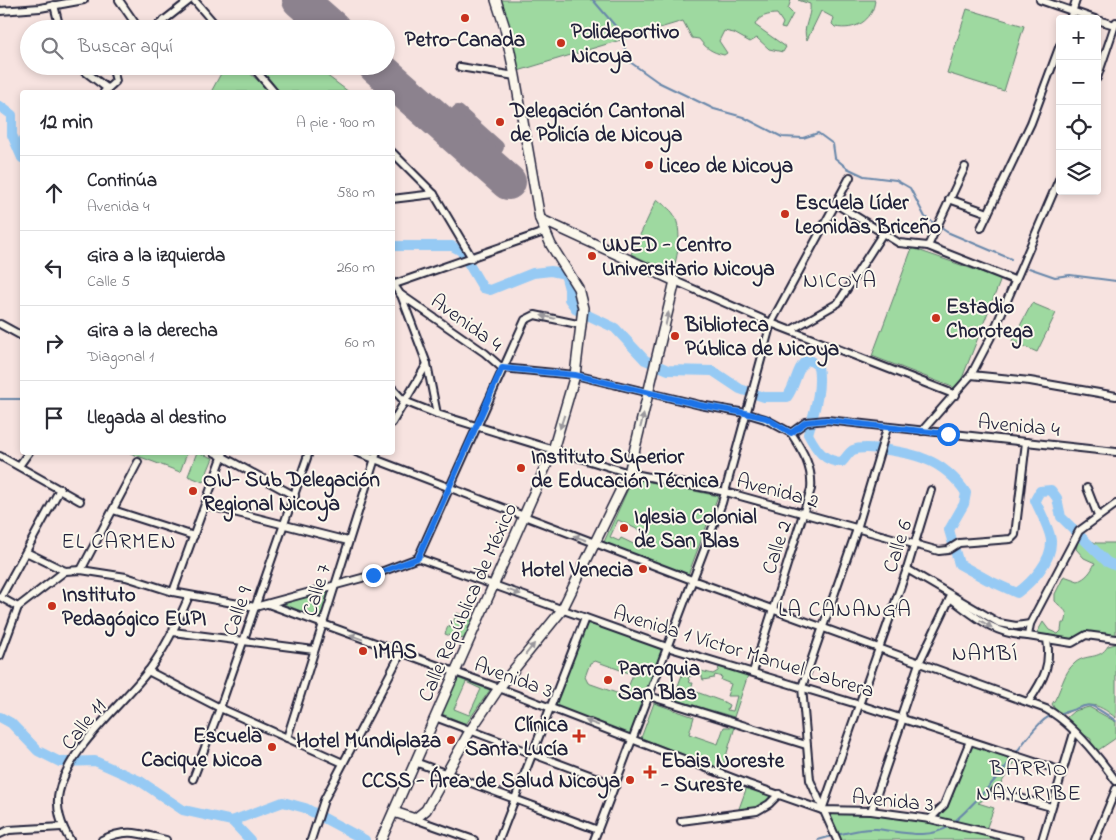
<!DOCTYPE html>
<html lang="es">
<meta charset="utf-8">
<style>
body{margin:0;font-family:"Indie Flower",sans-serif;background:#f7f7f7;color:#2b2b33}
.controls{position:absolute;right:15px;top:15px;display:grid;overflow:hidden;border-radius:5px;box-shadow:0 2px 8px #0003}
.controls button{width:45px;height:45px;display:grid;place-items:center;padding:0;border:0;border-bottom:1px solid #e1e1e2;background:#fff;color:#2b2b33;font:25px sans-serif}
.stop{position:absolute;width:15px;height:15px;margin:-11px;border:4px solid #1a73e8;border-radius:50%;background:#fff}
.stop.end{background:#1a73e8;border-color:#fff;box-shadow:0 1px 5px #0008}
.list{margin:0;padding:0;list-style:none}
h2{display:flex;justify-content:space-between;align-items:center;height:65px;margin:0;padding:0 20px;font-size:21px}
h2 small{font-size:16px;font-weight:400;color:#7c7c81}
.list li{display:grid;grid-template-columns:32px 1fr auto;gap:15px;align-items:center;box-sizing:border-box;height:75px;padding:0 20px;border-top:1px solid #e1e1e2}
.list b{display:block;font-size:19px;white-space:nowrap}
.list p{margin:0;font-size:16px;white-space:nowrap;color:#7c7c81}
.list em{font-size:16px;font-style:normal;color:#7c7c81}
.icon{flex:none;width:28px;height:28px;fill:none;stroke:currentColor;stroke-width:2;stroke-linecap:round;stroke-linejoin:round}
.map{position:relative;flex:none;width:1116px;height:840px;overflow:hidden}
.search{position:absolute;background:#fff;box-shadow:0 2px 8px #0003;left:20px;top:20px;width:375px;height:55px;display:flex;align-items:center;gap:12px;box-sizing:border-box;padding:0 18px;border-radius:28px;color:#7c7c81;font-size:19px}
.panel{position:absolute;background:#fff;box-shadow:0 2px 8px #0003;left:20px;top:90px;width:375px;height:365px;border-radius:5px}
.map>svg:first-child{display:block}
.green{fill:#9ed9a0;stroke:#607e6e;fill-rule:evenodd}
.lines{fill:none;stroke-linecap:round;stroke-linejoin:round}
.stream{stroke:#6887aa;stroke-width:2}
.river{stroke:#96caf4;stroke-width:10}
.taxiway{stroke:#8c828e;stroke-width:14}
.runway{stroke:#8c828e;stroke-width:36}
.street-casing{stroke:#22223b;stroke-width:10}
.secondary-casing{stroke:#22223b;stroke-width:12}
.street{stroke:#fbf7ec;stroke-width:6}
.secondary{stroke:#fbf7ec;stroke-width:9}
.oneway{fill:#99979c}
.route{stroke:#1a73e8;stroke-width:6}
.poi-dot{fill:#c8321e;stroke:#fbf7ec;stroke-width:2}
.labels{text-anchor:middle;stroke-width:4;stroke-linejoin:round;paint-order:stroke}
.poi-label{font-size:21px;font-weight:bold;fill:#22223b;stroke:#fbf7ec;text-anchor:start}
.street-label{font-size:21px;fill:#22223b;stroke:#fbf7ec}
.neighbourhood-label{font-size:22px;letter-spacing:1px;fill:#22223b;stroke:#fbf7ec}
</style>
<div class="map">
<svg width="1116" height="840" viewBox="0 0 1116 840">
<rect width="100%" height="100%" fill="#f7e3e0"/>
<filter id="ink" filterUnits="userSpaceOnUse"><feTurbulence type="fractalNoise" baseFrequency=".02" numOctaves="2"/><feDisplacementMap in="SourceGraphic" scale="10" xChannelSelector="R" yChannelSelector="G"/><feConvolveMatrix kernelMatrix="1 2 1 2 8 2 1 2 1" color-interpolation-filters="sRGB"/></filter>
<g filter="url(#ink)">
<!-- green -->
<g class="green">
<path d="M501,0H791L788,9L793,14L785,29L781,28L783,23L777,14C769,14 758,16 755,25L786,47L783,52L769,49L757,38L750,42L734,33L724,31L719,41L727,53L724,55C711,52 706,48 699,39L692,38L683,21L518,71Z"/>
<path d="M798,0H875C873,21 855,31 835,27L832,24L834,18L821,11L807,40C801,29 812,16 810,4Z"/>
<polygon points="967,9 1024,26 1004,91 947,73"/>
<polygon points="225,66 242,66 270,92 211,92"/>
<polygon points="259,66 314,66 349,92 280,92"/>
<path d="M657,199C662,204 671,209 674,215C683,231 678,256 672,273L631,254Z"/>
<polygon points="912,248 1001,279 959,386 955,388 872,356"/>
<polygon points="1032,303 1056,313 1037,352 1012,341"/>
<polygon points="197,452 213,458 203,482 188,476"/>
<polygon points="130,453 187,453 180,472"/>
<path d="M633,478L718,496L688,575L604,542ZM618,520L651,536L644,549L621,538L619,541L610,537Z"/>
<path d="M1079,538H1084L1096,543H1116V636L1094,635L1075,641L1035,636L1043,622L1049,630L1058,634L1061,631L1062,623H1065C1070,610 1063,610 1055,601V594L1064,576L1078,581C1086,578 1091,572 1095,563L1084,558L1076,549Z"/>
<polygon points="328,592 321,619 281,603"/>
<polygon points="457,613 473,619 465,638 458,639 445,634 448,626 451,627"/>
<path d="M587,623L662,648L631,735L555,706ZM595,661L629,673L631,665L636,666L625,696L588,683L585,677L590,663Z"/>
<path d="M1116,644V718C1095,701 1088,702 1064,714L1055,709L1052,704C1061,693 1063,672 1075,663C1086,653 1099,661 1108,646Z"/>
<path d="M720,664L749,672L734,717L673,699L685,667L713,674L718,671ZM701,673L703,680L714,678L715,675L722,677L721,680L731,684L727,696H737L733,711L727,710L729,705L724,702L691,690L693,683H690L688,677Z"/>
<path d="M457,678L490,690L466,724L442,714ZM466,682L481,689L469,715L454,709Z"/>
<polygon points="654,703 694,717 689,734 718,744 724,727 735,727 722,769 641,738"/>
<polygon points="1089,707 1116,722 1116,738 1097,751 1091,745 1091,739 1081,733 1066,718 1074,711"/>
<polygon points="970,741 1019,756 994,794 978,803 994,808 985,832 1020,840 835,840 822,810 930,819 938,812"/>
<polygon points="748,784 779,794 769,804 737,814"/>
</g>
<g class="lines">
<!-- stream -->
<g class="stream">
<polyline points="593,0 617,28 630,62 658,82 714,109 743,117 782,137 803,138 818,133 833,144 835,158 847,168 864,176 896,180 910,188 925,217 947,232 1011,259"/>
<polyline points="1029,268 1055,277 1070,275 1116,281"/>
<polyline points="0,399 22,399"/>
<path d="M1058,714C1094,706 1081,697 1116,721"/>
<path d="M953,823C971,807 989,787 1004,769C1015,756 1038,718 1053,715"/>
<path d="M837,835C850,832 862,828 876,829C903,832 927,840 950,826"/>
<polyline points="818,840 832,836"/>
</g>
<!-- river -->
<g class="river">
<polyline points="0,106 12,115 12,135 22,158"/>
<path d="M392,246H452L461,251L483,288L490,290L533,273L551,271L565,274L569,289V299L577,310L615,328L645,360L668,370L713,371L740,389L764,397H787C796,386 796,367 808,359L818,366C822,390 814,412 808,434C816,449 824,462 842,462C846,458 849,452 853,450C866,444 911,453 925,459C942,465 957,479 966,493L964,504L949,530L959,564L988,580L1017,593C1032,582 1052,561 1051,541C1050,529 1040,512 1035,500L1040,491L1051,490L1057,498L1061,517L1107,562L1116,566"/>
<polyline points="0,717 11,723 38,751 60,762 95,761 140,781 183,810 232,821 283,802 305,808 365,840"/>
<polyline points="232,821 250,840"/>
</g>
<!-- taxiway -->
<polyline class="taxiway" points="446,127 458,112 497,147 484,161"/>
<!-- runway -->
<g class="runway">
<polyline points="300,0 333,29"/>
<polyline points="376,66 508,182"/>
</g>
<defs>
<g id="street">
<polyline points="119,0 139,29"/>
<polyline points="194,0 219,29"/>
<polyline points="1040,0 1095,19"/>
<polyline points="54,5 60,29"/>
<polyline points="0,11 40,8 84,0"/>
<polyline points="1070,19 1076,0"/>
<polyline points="1097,20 1115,25"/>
<polyline points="153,29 190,0"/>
<polyline points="78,66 108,89"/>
<polyline points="252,66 274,92"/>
<polyline points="460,67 515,76"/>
<polyline points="1097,78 1116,22"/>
<polyline points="104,92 116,81 112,66"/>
<polyline points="392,152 434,194 472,258"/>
<polyline points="392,199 434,194"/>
<polyline points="949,199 988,213"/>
<polyline points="836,204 899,243 928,246 1014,280"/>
<polyline points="981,228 1031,123 1060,45"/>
<polyline points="928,246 965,167"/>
<polyline points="675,281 771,323 956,395"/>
<polyline points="392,282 400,294 485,353 502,368 575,375 700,405 745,413 765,419 791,433 806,422 827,420 1116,452"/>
<polyline points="392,285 544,232"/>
<polyline points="401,295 427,364 437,414"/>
<polyline points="0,324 22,336"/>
<polyline points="791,330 838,303 883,233"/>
<polyline points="971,375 1030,381 1116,396"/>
<polyline points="392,388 404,401 437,414 629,473 726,492 939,551 948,550 959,543 1011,539 1015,535 1026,442"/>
<polyline points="392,423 427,364"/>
<polyline points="922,431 971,375 993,333 1060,177"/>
<polyline points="214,452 295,496"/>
<path d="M356,452L692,580L1046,709C1070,721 1100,759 1116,781"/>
<polyline points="0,456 80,501"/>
<polyline points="19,466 29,452"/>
<polyline points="1087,488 1098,516"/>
<polyline points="206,505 348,541"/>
<polyline points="113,510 194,536"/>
<polyline points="26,552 65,571 81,570 126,577 173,592 255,607 373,575 418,558"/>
<polyline points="418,558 667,647 860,705 1062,771"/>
<polyline points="418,558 525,320 535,315 582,325"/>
<polyline points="907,569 999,623 1016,626 1030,624"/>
<polyline points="81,570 138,462"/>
<polyline points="173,592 224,452"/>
<polyline points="0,597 18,607"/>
<polyline points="1,597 60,489"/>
<path d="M953,600C978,619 995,634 1028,636"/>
<polyline points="268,604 499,688 748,784 822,810 871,811 930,819 1020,840"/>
<polyline points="18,607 65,571"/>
<polyline points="173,632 314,650"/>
<polyline points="1047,639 1072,643 1086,635 1116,639"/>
<polyline points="0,656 18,607"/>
<polyline points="148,671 220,708 343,763"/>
<path d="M753,672L811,489C813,468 803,451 791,433"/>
<polyline points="649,696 806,745"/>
<path d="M1029,701C1044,679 1051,666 1047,639L1028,636L1030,624L1079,531L1116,504"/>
<polyline points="435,717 616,785"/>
<polyline points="287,738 377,452"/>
<polyline points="415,762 598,830"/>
<polyline points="193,779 220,708 309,452"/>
<polyline points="995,791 1051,807"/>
<polyline points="822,810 907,569 931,490"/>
<polyline points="871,811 903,718 902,713 919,663 951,596"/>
<polyline points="415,819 474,840"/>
<polyline points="930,819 944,805 970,741"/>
<polyline points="681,821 757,811 769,804 779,794"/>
<polyline points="0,834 9,830 62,827"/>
<path d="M70,840C62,827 55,808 59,792C68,748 122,705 149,670C166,647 178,622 189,596"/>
<path d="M102,840C126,827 141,834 166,840"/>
<polyline points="311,840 324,800 401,653"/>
<polyline points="499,840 585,618"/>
<polyline points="594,840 722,503 771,323 850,177"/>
<polyline points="837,840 810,780 802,687 857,529 887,428"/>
<polyline points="1042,840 1074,733"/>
<polyline points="1095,840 1116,789"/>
</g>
<g id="secondary">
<polyline points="394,812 415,819 426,810 470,731 499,688 562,610 629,473 675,281 540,219"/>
<polyline points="381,840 553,450 575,375 583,308 578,288 551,245 540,219 515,76 505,28 496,0"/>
</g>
</defs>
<!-- street casing -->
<use href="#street" class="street-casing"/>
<!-- secondary casing -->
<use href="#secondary" class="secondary-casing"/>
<!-- street -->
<use href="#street" class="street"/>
<!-- secondary -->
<use href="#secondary" class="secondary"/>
</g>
<!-- one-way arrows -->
<defs><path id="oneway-solid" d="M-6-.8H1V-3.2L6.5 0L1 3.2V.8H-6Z" transform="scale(1.25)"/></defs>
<g class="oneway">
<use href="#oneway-solid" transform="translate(548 317) rotate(-167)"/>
<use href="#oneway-solid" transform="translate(667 319) rotate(-77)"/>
<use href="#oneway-solid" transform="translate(642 421) rotate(-76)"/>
<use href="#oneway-solid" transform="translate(562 422) rotate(108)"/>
<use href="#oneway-solid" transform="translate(580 538) rotate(-160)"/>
<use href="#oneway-solid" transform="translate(514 592) rotate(20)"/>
<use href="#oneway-solid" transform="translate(986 624) rotate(32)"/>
<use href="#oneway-solid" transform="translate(356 637) rotate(-160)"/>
<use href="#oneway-solid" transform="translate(530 649) rotate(-51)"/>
<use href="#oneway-solid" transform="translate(592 723) rotate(-159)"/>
</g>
</g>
<g class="lines" filter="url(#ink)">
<!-- route -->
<polyline class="route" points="373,575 418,558 502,368 575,375 700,405 745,413 766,418 791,433 806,422 826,420 948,434"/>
</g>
<!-- markers -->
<g class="poi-dot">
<circle cx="465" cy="18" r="5"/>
<circle cx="561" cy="43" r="5"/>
<circle cx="500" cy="122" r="5"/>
<circle cx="649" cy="165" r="5"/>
<circle cx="785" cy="214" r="5"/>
<circle cx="592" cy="256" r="5"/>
<circle cx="936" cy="318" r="5"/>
<circle cx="675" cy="336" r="5"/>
<circle cx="521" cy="468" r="5"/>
<circle cx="193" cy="491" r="5"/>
<circle cx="624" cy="528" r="5"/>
<circle cx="643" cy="569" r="5"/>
<circle cx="52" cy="606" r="5"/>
<circle cx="363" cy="651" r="5"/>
<circle cx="608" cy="680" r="5"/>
<path d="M576.5 728.5h5v5h5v5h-5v5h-5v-5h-5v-5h5z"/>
<circle cx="451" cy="740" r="5"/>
<circle cx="272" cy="747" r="5"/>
<path d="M647.5 764.5h5v5h5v5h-5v5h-5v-5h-5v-5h5z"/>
<circle cx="630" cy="780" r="5"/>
</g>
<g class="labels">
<!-- poi labels -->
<g class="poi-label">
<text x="571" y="38">Polideportivo<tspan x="571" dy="24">Nicoya</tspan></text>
<text x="465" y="46" text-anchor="middle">Petro-Canada</text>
<text x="510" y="117">Delegación Cantonal<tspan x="510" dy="24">de Policía de Nicoya</tspan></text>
<text x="659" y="172">Liceo de Nicoya</text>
<text x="795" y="209">Escuela Líder<tspan x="795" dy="24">Leonidas Briceño</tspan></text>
<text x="602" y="251">UNED - Centro<tspan x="602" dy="24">Universitario Nicoya</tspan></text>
<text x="946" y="313">Estadio<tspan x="946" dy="24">Chorotega</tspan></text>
<text x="685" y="331">Biblioteca<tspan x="685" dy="24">Pública de Nicoya</tspan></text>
<text x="531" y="463">Instituto Superior<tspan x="531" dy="24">de Educación Técnica</tspan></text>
<text x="203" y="486">OIJ- Sub Delegación<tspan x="203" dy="24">Regional Nicoya</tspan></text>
<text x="634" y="523">Iglesia Colonial<tspan x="634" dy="24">de San Blas</tspan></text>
<text x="633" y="576" text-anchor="end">Hotel Venecia</text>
<text x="62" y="601">Instituto<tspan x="62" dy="24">Pedagógico EUPI</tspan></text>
<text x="373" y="658">IMAS</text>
<text x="618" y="675">Parroquia<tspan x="618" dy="24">San Blas</tspan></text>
<text x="568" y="731" text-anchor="end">Clínica<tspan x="568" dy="24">Santa Lucía</tspan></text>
<text x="262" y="742" text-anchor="end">Escuela<tspan x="262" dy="24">Cacique Nicoa</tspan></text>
<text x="441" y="747" text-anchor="end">Hotel Mundiplaza</text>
<text x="661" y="767">Ebais Noreste<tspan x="661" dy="24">- Sureste</tspan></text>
<text x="620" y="787" text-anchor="end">CCSS - Área de Salud Nicoya</text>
</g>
<!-- street labels -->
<g class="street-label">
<text transform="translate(467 322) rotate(36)" y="7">Avenida 4</text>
<text transform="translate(1019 425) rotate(6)" y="7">Avenida 4</text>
<text transform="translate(778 490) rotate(15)" y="7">Avenida 2</text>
<text transform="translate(897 546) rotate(-72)" y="7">Calle 6</text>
<text transform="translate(776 547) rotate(-72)" y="7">Calle 2</text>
<text transform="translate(316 590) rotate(-73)" y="7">Calle 7</text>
<text transform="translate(467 602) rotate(-66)" y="7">Calle República de México</text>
<text transform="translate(237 611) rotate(-71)" y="7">Calle 9</text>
<text transform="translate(744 651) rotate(17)" y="7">Avenida 1 Víctor Manuel Cabrera</text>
<text transform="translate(514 677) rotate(20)" y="7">Avenida 3</text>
<text transform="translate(83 724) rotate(-51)" y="7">Calle 11</text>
<text transform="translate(893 800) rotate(6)" y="7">Avenida 3</text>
</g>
<!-- neighbourhood labels -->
<g class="neighbourhood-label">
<text x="840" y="287">NICOYA</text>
<text x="119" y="548">EL CARMEN</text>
<text x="845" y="616">LA CANANGA</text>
<text x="985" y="660">NAMBÍ</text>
<text x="1029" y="775">BARRIO<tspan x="1029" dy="25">NAYURIBE</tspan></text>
</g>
</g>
</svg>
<div class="controls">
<button>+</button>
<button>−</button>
<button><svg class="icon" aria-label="locate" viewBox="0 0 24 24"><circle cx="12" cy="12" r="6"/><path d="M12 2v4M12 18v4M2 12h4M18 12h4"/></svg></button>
<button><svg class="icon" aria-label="layers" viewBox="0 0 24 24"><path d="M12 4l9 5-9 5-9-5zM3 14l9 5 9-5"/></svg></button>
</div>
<div class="stop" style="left:948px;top:434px"></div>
<div class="stop end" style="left:373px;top:575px"></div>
<div class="search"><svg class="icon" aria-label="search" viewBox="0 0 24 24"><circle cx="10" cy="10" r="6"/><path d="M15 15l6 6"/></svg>Buscar aquí</div>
<section class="panel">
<h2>12 min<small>A pie · 900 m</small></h2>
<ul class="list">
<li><svg class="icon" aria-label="ahead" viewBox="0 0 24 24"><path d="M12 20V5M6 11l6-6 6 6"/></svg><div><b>Continúa</b><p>Avenida 4</p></div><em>580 m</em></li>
<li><svg class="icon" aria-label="left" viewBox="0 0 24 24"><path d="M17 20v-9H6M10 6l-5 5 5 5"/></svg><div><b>Gira a la izquierda</b><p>Calle 5</p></div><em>260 m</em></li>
<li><svg class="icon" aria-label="right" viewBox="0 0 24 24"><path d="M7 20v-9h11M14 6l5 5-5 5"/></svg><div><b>Gira a la derecha</b><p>Diagonal 1</p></div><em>60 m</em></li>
<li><svg class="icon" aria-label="arrive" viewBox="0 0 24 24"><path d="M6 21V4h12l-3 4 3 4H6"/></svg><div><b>Llegada al destino</b></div></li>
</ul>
</section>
</div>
